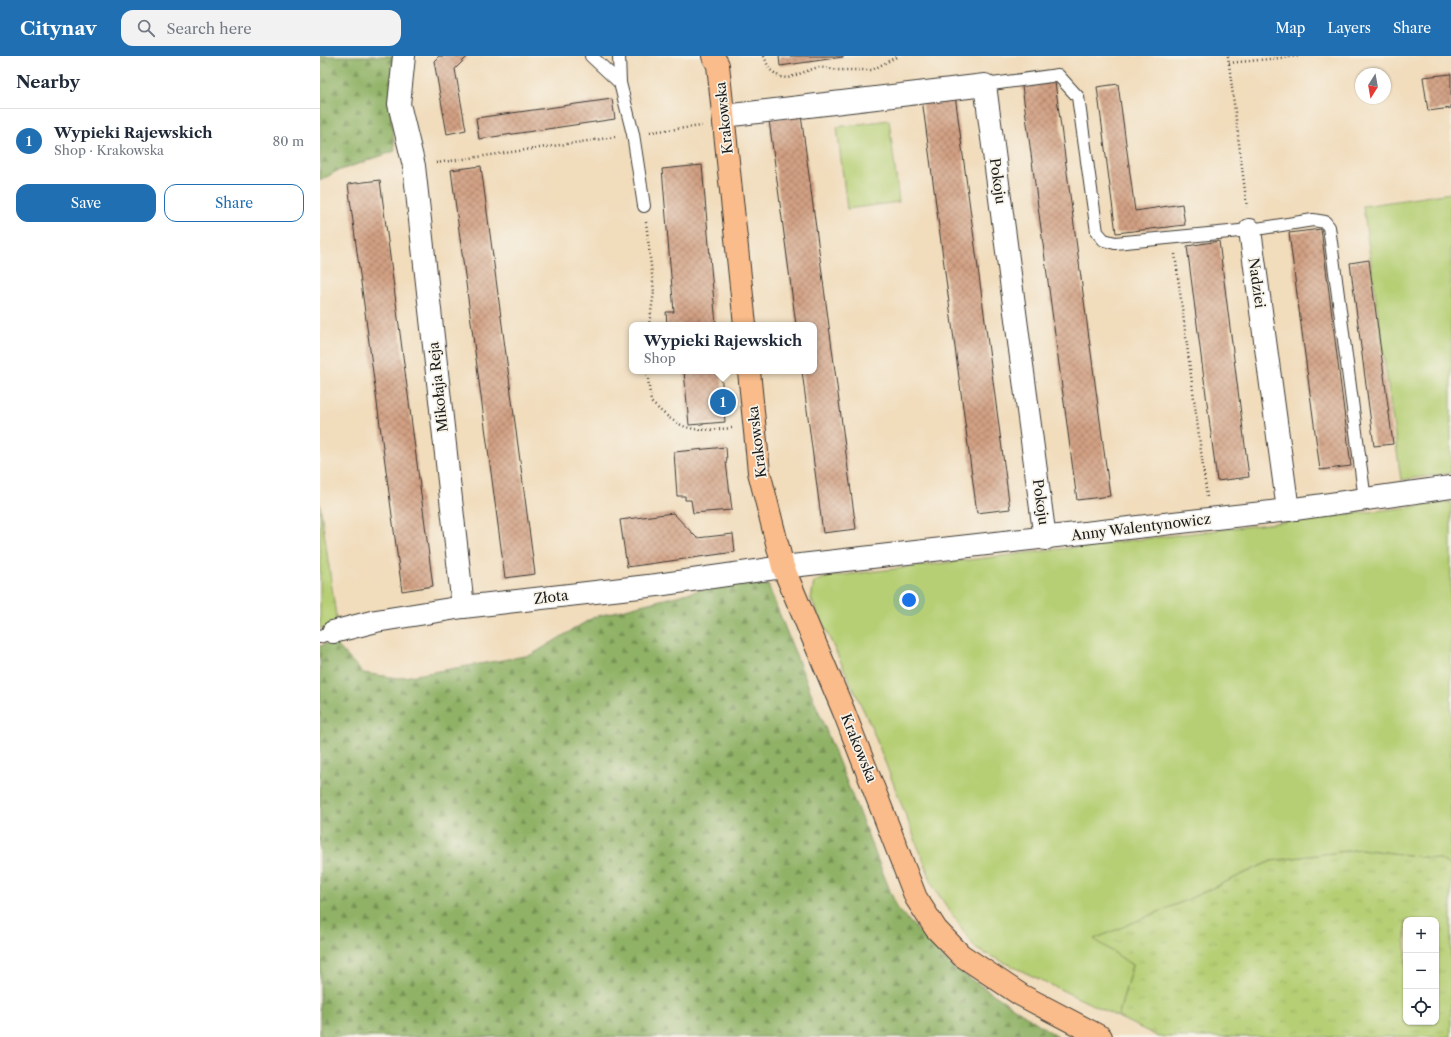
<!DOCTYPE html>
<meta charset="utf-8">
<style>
body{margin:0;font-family:"Libre Caslon Text",serif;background:#f2f2f3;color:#1f2937}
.controls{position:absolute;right:12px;bottom:12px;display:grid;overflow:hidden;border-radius:8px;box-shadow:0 1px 3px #0004}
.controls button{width:36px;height:36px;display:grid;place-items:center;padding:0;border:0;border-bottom:1px solid #e0e1e3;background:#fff;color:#1f2937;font:20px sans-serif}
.compass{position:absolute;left:1035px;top:12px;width:36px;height:36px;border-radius:50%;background:#fff;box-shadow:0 1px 3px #0004;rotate:191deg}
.you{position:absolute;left:589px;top:544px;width:14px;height:14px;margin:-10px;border:3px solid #fff;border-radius:50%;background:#1a73e8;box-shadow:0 0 0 6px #1a73e833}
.badge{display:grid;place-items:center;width:26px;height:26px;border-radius:50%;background:#1f6fb2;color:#fff;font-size:13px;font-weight:700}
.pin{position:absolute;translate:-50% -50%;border:2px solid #fff;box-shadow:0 1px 4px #0006}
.popup{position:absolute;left:309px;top:266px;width:188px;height:52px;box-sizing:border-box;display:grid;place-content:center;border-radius:8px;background:#fff;filter:drop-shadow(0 1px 3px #0005);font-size:13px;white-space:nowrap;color:#747a83}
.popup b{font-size:15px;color:#1f2937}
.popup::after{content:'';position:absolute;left:50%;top:100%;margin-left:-8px;border:8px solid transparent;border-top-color:#fff}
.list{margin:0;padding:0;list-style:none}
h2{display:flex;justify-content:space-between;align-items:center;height:52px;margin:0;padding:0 16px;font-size:17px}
h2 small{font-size:13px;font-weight:400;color:#747a83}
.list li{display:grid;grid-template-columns:26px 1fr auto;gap:12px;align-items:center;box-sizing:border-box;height:64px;padding:0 16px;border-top:1px solid #e0e1e3}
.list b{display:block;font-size:15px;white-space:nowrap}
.list p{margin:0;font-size:13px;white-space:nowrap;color:#747a83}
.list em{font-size:13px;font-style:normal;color:#747a83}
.actions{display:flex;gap:8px;padding:12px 16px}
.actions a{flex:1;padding:9px 0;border:1px solid #1f6fb2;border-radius:12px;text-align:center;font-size:14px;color:#1f6fb2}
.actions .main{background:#1f6fb2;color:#fff}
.icon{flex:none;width:22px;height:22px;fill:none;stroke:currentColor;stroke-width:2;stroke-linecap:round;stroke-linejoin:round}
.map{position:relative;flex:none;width:1131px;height:981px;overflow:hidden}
header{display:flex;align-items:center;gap:24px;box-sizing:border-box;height:56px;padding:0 20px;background:#1f6fb2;color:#fff}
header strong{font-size:19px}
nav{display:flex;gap:22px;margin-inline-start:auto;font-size:14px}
.search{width:280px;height:36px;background:#f2f2f3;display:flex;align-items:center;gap:10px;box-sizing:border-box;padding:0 14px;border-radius:12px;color:#747a83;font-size:15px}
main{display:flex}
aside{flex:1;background:#fff}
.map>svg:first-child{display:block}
.grass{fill:url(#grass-tufts);stroke:#697648;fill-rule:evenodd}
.forest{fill:url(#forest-firs);stroke:#566741}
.green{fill:#b6cf74;stroke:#697648}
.building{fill:url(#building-cross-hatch)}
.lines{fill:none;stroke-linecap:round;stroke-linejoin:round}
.lane-casing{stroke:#3c3934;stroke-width:14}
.street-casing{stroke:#3c3934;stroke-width:24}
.primary-casing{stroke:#3c3934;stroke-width:24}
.path{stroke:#3c3934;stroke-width:2.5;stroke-dasharray:1 3;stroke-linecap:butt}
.lane{stroke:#fff;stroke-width:12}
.street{stroke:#fff;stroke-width:22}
.primary{stroke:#f9bc8a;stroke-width:22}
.labels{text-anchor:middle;stroke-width:3.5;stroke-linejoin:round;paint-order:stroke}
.street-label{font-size:14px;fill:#1c1c1c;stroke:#f7f3e8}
</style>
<header>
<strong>Citynav</strong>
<div class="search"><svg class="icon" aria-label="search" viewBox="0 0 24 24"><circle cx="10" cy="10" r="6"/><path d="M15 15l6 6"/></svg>Search here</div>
<nav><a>Map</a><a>Layers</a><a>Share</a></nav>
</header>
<main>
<aside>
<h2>Nearby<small></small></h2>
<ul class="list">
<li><span class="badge">1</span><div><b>Wypieki Rajewskich</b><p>Shop · Krakowska</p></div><em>80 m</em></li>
</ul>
<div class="actions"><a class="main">Save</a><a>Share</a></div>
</aside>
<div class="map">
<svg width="1131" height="981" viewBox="0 0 1131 981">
<defs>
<pattern id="grass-tufts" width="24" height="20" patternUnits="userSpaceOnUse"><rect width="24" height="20" fill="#b6cf74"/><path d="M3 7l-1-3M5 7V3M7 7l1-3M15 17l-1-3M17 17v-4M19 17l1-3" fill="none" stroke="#9cb164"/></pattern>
<pattern id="forest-firs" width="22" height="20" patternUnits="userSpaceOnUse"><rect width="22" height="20" fill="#90b266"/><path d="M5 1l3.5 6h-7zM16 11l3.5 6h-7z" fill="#759053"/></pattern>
<pattern id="building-cross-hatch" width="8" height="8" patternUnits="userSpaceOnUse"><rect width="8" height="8" fill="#d2a083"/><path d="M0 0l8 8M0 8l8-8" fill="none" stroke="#aa826a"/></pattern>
</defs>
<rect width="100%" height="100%" fill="#f7f3e8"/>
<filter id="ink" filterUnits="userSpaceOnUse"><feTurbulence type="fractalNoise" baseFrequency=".025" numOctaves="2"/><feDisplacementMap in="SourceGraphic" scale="8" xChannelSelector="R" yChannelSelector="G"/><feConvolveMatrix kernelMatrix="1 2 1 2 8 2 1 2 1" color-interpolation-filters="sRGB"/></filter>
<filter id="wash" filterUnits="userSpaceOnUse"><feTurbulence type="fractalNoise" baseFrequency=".012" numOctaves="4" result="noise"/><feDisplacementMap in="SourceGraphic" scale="16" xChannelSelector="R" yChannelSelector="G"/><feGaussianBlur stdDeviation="0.9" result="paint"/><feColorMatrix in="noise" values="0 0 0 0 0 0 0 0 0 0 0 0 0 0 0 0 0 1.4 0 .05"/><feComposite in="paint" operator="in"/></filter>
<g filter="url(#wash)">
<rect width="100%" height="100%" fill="#f1dcbb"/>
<!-- grass -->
<path class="grass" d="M1041,793L1120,803L1131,810V981H839L798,961L812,909L773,883L862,846L951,805ZM1086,864H1116V966H1086Z"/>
<!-- forest -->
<g class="forest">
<polygon points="0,0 73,0 70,50 75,95 15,116 0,125"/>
<polygon points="411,526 448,529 577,852 631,910 738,981 0,981 0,590 13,585 43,617 78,622 211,599 274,561"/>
</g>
<!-- green -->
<g class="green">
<polygon points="569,64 579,146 527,153 517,71"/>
<polygon points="1131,137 1131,417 1081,424 1043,150"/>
<polygon points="1131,446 1131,810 1120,803 1041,793 951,805 862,846 774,883 812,909 798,961 656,893 614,832 551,670 491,543 494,526 507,521"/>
<polygon points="0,448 17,567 0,573"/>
</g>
<g id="blocks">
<!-- building -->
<g class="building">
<polygon points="119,0 148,0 135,13 146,74 127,78 114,5"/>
<polygon points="459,0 523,0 523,1 460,10"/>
<polygon points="1131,18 1131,52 1108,55 1103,21"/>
<polygon points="735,26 790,440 757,444 702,30"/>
<polygon points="798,28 815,155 862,148 865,169 796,177 777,31"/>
<polygon points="635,39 690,453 657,457 602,43"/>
<polygon points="292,43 295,63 159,83 156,62"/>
<polygon points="481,59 536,473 503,477 482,315 494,315 494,269 476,269 449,64"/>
<polygon points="382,109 396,269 347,269 346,256 354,256 342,113"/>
<polygon points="161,110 215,518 185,522 131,114"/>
<polygon points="60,124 113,530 82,535 28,128"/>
<polygon points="1001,173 1031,410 1000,414 969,177"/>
<polygon points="899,185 929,421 897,425 867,190"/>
<polygon points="1049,204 1073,388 1054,390 1030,207"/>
<polygon points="364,315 401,315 405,366 369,369"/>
<polygon points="406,391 407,405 406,406 412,454 373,457 371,444 365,444 365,440 357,440 354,396"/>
<polygon points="353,457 377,482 413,478 415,496 307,511 300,464"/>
</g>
</g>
</g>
<g filter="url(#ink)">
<use href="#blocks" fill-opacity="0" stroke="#3c3934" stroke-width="1"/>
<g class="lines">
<defs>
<g id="lane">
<polyline points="271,0 300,27 313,78 324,150"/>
<polyline points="299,0 300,27"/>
<polyline points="665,29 738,19 758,41 777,176 784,184 795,187 930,174 993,164 1005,166 1009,171 1045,444"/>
<polyline points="0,581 13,576"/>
</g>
<g id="street">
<polyline points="84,0 79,48 94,110 143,551"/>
<polyline points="404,60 665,29 725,483"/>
<polyline points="930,174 968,454"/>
<polyline points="13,576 56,565 143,551 337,529 463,511 968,454 1131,431"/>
</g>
<g id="primary">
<polyline points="393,0 398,9 425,269"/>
<polyline points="429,315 439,416 463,511 524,656 596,842 616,873 641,899 701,939 781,981"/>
</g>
</defs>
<!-- lane casing -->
<use href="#lane" class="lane-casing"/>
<!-- street casing -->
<use href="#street" class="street-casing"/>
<!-- primary casing -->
<use href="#primary" class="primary-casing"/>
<!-- path -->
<g class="path">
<polyline points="444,0 449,13 460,21 468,22 498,11 519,14 552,14 578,0"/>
<polyline points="908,0 927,151"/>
<polyline points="909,7 980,0"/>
<polyline points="330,76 382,70"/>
<polyline points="116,107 295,81"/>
<polyline points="326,166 334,236 329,269"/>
<polyline points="855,198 887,441"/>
<path d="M327,315L331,346C362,375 370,376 412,372"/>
</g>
<!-- lane -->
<use href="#lane" class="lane"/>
<!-- street -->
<use href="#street" class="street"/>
<!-- primary -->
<use href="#primary" class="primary"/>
</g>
</g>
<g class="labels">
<!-- street labels -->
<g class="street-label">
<text transform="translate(404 62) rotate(-96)" y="5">Krakowska</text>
<text transform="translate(678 125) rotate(82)" y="5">Pokoju</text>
<text transform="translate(937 227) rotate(82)" y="5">Nadziei</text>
<text transform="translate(118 331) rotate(-96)" y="5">Mikołaja Reja</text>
<text transform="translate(437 386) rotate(-97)" y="5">Krakowska</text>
<text transform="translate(721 446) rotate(82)" y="5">Pokoju</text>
<text transform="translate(821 471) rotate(-7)" y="5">Anny Walentynowicz</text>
<text transform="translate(231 541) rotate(-7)" y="5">Złota</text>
<text transform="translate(539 692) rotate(68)" y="5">Krakowska</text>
</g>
</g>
</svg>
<div class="controls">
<button>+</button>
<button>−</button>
<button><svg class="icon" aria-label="locate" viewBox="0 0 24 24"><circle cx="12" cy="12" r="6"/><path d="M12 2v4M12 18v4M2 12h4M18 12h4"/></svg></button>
</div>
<svg class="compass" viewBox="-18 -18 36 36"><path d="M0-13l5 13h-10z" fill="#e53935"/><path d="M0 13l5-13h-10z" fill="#747a83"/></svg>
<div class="you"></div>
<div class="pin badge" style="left:403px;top:346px">1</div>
<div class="popup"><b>Wypieki Rajewskich</b>Shop</div>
</div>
</main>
